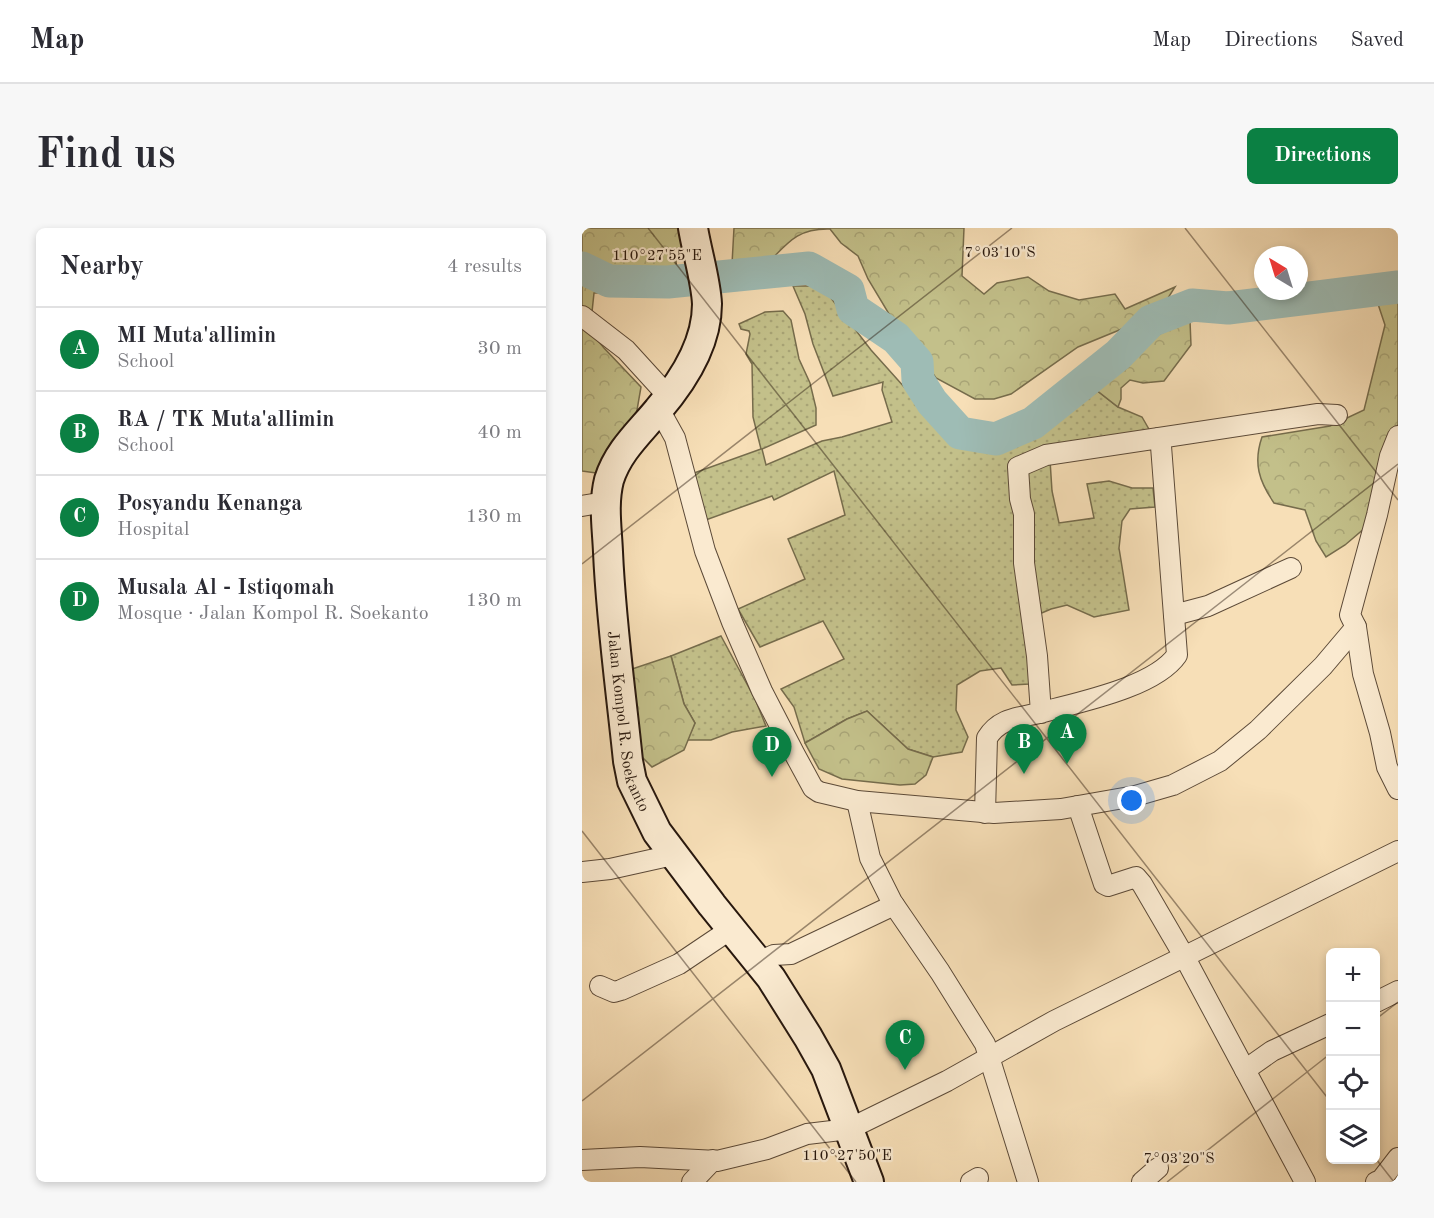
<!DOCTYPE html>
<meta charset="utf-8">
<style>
body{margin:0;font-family:"Old Standard TT",serif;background:#f7f7f7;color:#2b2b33}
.controls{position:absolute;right:18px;bottom:18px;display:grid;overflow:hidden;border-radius:9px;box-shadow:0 3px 9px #0003}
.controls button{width:54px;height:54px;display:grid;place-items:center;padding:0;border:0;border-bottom:2px solid #e1e1e2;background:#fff;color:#2b2b33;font:30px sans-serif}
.compass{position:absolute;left:672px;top:18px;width:54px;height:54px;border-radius:50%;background:#fff;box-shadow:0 3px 9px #0003;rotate:322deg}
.you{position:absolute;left:550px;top:573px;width:21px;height:21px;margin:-15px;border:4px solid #fff;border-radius:50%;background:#1a73e8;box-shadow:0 0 0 9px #1a73e833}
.badge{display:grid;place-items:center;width:39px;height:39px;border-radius:50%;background:#0b8043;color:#fff;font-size:20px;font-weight:700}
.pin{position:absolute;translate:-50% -50px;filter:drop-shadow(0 2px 3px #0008)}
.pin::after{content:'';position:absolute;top:32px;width:21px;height:18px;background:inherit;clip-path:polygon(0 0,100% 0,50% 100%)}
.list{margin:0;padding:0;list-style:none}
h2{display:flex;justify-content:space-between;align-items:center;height:78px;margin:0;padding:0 24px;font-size:26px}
h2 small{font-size:20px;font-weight:400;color:#7c7c81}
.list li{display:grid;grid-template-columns:39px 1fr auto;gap:18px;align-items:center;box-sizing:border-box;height:84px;padding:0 24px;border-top:2px solid #e1e1e2}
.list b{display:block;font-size:22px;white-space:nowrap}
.list p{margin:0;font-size:20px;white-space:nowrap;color:#7c7c81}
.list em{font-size:20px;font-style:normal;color:#7c7c81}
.icon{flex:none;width:33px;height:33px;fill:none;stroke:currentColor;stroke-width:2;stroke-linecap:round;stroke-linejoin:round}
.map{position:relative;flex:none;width:816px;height:954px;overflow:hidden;border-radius:9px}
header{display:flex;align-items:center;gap:36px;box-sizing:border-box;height:84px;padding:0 30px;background:#fff;border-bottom:2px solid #e1e1e2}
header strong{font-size:28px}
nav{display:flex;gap:33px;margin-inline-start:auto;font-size:21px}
.intro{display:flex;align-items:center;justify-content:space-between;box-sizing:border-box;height:144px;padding:0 36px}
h1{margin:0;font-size:42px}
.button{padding:15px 27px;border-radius:9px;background:#0b8043;color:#fff;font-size:21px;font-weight:700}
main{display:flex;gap:36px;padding:0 36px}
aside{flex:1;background:#fff;border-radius:9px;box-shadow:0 3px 9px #0003}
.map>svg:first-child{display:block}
.grass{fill:url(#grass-dots);stroke:#766c4c;stroke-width:1.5}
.forest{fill:url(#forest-crowns);stroke:#766c4c;stroke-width:1.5}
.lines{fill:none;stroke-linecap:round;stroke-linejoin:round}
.river{stroke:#9ebcb5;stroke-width:33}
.street-casing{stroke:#5c4a38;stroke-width:22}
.secondary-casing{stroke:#28180e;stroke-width:32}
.street{stroke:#faead0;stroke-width:20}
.secondary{stroke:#faead0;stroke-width:28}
.ticks{fill:none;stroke:#28180e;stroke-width:1.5;stroke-opacity:0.45}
.labels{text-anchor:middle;stroke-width:4.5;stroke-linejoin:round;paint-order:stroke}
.street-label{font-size:16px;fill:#28180e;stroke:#faead0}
.ticks-label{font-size:15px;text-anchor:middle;fill:#28180e;stroke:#faead0;stroke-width:4.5;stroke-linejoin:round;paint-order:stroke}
</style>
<header>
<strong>Map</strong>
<nav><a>Map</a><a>Directions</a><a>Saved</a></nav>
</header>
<div class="intro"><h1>Find us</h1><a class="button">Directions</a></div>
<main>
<aside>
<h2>Nearby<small>4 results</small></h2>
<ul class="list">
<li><span class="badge">A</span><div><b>MI Muta'allimin</b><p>School</p></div><em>30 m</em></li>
<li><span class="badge">B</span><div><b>RA / TK Muta'allimin</b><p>School</p></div><em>40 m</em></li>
<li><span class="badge">C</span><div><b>Posyandu Kenanga</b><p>Hospital</p></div><em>130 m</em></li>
<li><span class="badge">D</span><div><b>Musala Al - Istiqomah</b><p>Mosque · Jalan Kompol R. Soekanto</p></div><em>130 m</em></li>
</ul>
</aside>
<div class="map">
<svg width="816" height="954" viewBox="0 0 816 954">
<defs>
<pattern id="grass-dots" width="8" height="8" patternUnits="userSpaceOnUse" patternTransform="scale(1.5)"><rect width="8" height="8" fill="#c3c08a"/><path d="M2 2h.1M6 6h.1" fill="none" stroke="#a8a476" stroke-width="1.8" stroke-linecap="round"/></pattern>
<pattern id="forest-crowns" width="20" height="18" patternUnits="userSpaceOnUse" patternTransform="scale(1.5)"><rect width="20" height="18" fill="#c3c08a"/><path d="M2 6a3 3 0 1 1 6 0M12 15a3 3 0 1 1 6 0" fill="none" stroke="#a8a476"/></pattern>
</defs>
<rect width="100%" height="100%" fill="#f7dfb7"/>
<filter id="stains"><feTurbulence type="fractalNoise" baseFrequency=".00333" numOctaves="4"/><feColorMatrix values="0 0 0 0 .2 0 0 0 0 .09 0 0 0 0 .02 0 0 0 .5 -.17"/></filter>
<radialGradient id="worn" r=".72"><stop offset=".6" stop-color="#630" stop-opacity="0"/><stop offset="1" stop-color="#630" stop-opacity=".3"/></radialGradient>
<!-- grass -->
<g class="grass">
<polygon points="211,58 228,58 242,61 289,122 332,170 384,218 400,219 451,212 513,161 536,179 560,189 568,203 468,232 470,263 477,295 512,290 505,256 527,253 550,260 571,260 573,279 548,281 540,293 537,320 547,382 512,389 485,377 469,381 441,393 451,430 447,456 430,457 419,440 398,443 375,457 374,482 386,509 380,524 351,529 326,521 285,483 265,491 223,515 212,479 199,461 262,431 241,393 178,419 156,381 223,351 206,311 263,287 252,243 192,272 190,268 121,293 112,245 179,221 171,189 170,136 164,126 168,106 167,103 159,101 157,96 183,84 201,83 209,92 217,131 228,155 234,180 234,197 180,221 184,237 240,213 260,209 310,194 300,162 301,154 251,168 231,116 223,86"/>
<polygon points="139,408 173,471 184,498 150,504 129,512 105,512 113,495 102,476 89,428"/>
</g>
<!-- forest -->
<g class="forest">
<polygon points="0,0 112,0 112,18 93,21 97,68 54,64 12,65 8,103 22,120 59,159 54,188 21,246 0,243"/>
<path d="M152,0H382L380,48L402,66L415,55L446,49L467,63L497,72L533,66L543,81L593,59L581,78L552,96L496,119L429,166L412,171H393L354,150L329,114L313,96L286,51L276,28L259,15L248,1C214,0 205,16 183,38L150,36Z"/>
<path d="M805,67H816V196L803,229L784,299L763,317L744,329L734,313L723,282L692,275C677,253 671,235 680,209L748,198L782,182L803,97L794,70Z"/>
<path d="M608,93L609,117L582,153L561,155L548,152L539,160V171L536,179L513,161C534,128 572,106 608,93Z"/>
<polygon points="89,428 102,476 113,495 102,522 70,539 57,526 47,442"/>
<polygon points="285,483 326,521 351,529 344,547 333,556 318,557 260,551 237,541 223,515 265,491"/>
</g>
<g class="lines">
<!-- river -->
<polyline class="river" points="0,40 27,53 86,54 227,40 266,62 271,81 314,110 335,134 336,152 350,174 378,205 414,211 451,195 536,127 569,93 610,77 646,80 816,59"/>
<defs>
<g id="street">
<polyline points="0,88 44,122 86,168"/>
<polyline points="77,181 93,210 123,323 150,394 180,463 212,525 231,560 237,564 275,573 412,585 479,581 553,568 591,557 638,533 676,502 741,438 774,399"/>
<polyline points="816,208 808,228 795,287 768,387 774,399 781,446 798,505 805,539 816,561"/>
<polyline points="577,210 736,186 755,187"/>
<polyline points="0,278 23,274"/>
<polyline points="592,387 626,378 709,340"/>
<polyline points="275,573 288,630 310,674 358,744 403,816 446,954"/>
<polyline points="496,578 522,656 526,658 554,649 560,656 602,728 723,954"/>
<path d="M403,585L405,510C418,489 438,490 461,484C498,474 573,459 595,427L579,218L577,210L464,227L436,239L438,271L442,286V335L455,428L459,485"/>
<polyline points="0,644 28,641 91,627"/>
<polyline points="176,734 192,727 209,726 312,677"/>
<polyline points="18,758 32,764 39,762 97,736 149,701"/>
<polyline points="794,774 816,763"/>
<polyline points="663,842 690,823 748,796"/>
<polyline points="0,932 58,929 135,933 185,921 225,906 267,901 365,853 472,793 816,623"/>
<polyline points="110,954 131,932"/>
<polyline points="389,954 396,950"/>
<polyline points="560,954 576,940"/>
<polyline points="794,954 799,952 816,930"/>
</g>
<g id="secondary">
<path id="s1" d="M111,0C115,24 124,53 125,76C125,115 101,153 76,182C58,204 36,223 27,252C21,276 25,300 26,324C29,394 39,464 46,533L50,553L75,604L130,677L189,750L226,809L244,841L287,954"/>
</g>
</defs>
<!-- street casing -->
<use href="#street" class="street-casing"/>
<!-- secondary casing -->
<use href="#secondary" class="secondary-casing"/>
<!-- street -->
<use href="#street" class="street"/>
<!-- secondary -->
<use href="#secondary" class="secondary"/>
</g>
<!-- ticks -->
<path class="ticks" d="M66,0L748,873M603,0L816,272M0,336L430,0M0,603L274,954M794,791L816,774M0,873L816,236M794,931L812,954M585,954L748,826"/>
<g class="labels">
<!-- street labels -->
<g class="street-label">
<text dy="6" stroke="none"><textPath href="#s1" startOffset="526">Jalan Kompol R. Soekanto</textPath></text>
</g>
</g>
<g class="ticks-label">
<text x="418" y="29">7°03'10"S</text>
<text x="75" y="32">110°27'55"E</text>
<text x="265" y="932">110°27'50"E</text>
<text x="597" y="935">7°03'20"S</text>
</g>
<rect width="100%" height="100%" filter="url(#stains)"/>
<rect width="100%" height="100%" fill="url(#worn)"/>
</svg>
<div class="controls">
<button>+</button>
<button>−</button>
<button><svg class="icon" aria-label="locate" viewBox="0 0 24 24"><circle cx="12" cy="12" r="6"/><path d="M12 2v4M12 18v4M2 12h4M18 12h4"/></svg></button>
<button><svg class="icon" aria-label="layers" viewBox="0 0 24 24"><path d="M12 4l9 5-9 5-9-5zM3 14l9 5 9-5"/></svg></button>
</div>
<svg class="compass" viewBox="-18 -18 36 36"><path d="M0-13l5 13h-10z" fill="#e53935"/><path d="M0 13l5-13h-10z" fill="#7c7c81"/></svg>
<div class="you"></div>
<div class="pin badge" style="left:485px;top:536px">A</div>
<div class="pin badge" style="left:442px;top:546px">B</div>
<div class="pin badge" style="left:323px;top:842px">C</div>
<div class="pin badge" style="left:190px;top:549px">D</div>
</div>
</main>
